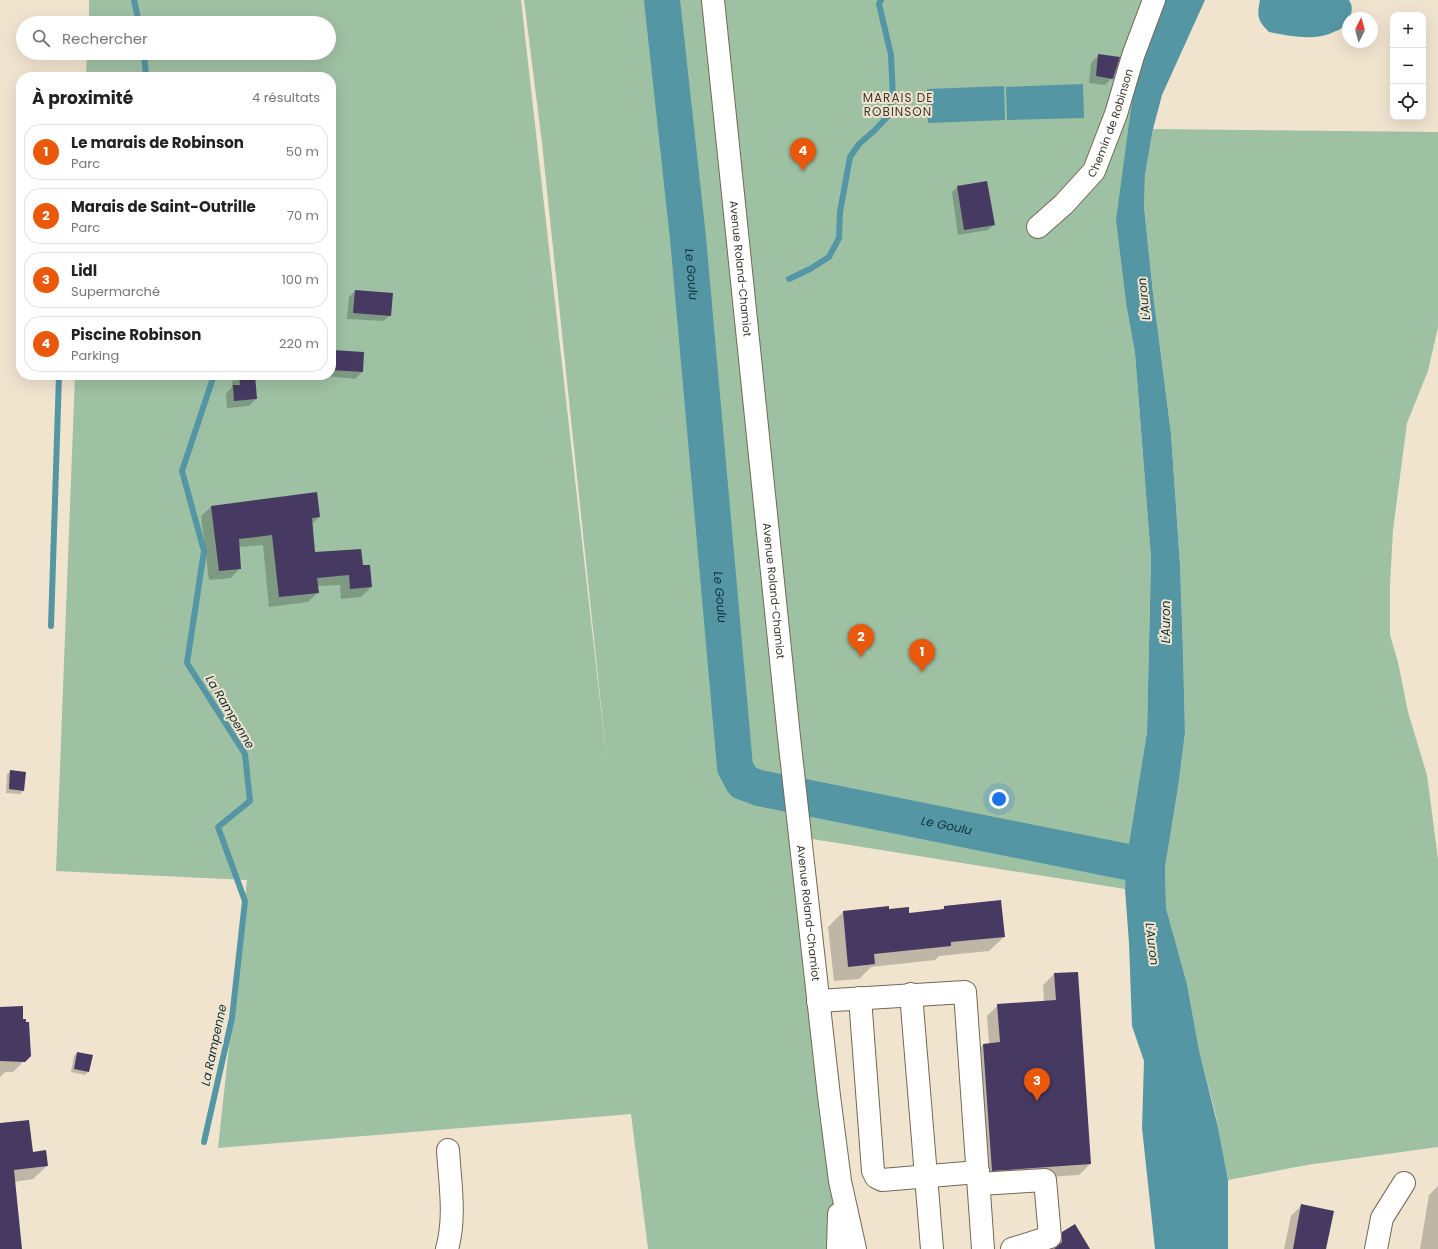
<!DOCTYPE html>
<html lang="fr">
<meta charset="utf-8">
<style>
body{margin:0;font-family:Poppins,sans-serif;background:#f6f6f6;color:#222}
.controls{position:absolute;right:12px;top:12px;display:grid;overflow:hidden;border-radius:8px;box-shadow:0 4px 16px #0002}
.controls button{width:36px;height:36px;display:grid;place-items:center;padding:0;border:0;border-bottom:1px solid #e0e0e0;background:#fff;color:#222;font:20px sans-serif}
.compass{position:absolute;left:1342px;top:12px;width:36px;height:36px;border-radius:50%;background:#fff;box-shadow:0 4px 16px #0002;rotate:6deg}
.you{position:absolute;left:999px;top:799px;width:14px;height:14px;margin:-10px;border:3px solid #fff;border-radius:50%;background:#1a73e8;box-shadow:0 0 0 6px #1a73e833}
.badge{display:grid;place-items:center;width:26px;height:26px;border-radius:50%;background:#ea580c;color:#fff;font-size:13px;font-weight:700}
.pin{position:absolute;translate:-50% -33px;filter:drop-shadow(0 1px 2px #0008)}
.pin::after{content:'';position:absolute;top:21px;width:14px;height:12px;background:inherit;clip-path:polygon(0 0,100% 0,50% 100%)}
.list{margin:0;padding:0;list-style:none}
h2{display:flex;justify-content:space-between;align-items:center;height:52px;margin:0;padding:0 16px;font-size:17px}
h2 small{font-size:13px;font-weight:400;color:#767676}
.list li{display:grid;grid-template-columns:26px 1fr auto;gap:12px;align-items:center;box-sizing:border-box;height:56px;margin:0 8px 8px;padding:0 8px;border:1px solid #e0e0e0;border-radius:16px}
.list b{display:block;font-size:15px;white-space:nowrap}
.list p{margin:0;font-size:13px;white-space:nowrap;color:#767676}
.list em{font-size:13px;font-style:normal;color:#767676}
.icon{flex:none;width:22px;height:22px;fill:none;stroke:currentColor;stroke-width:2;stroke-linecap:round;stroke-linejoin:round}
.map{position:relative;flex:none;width:1438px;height:1249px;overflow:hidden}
.search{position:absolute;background:#fff;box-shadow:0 4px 16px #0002;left:16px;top:16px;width:320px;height:44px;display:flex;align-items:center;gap:10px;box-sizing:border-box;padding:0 14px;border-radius:22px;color:#767676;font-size:15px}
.panel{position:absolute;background:#fff;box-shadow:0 4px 16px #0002;left:16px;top:72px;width:320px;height:308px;border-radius:16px}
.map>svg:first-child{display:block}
.green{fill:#9fc1a3}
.water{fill:#5496a4}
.shadow{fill:#0003}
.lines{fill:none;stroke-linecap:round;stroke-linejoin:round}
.stream{stroke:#5496a4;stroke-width:6}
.river{stroke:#5496a4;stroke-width:36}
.building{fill:#463a63}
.minor-casing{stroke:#736856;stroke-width:24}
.minor{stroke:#fff;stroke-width:22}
.labels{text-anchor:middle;stroke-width:4;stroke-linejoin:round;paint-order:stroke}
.street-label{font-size:11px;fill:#3c372f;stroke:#f1e4cf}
.neighbourhood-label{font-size:12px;letter-spacing:1px;fill:#3c372f;stroke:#f1e4cf}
.water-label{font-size:12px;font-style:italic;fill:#0f3037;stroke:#f1e4cf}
</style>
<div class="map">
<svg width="1438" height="1249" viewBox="0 0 1438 1249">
<rect width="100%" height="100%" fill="#f1e4cf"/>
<!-- green -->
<g class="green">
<polygon points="89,0 521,0 607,763 542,143 524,0 1166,0 1135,79 1127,309 1135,353 1151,558 1147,732 1126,862 1125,889 800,837 855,1249 648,1249 631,1114 218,1148 247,880 56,871 75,375 331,375 331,77 86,77 87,53 329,53 329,23 89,23"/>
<polygon points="1153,129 1438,132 1438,327 1428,371 1407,423 1393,530 1390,585 1390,635 1398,662 1408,712 1427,775 1438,859 1438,1147 1307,1165 1228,1180 1216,1116 1199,1050 1187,984 1166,908 1165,867 1178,788 1185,733 1183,652 1180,564 1171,434 1153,293 1144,207 1145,175"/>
</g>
<!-- water -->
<g class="water">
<polygon points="1166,0 1205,0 1162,95 1153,129 1145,175 1144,207 1153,293 1171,434 1180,564 1183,652 1185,733 1178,788 1165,867 1166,908 1187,984 1199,1050 1218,1127 1228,1180 1228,1249 1155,1249 1142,1128 1144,1061 1132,1026 1129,943 1125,889 1126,862 1147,732 1151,558 1135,353 1127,309 1116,220 1135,79"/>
<path d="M1260,0H1349C1353,6 1352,11 1350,18H1348C1348,25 1342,29 1336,31C1314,42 1292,36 1269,32C1257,20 1257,16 1260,0Z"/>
<polygon points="1083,84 1084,118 1007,120 1006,87"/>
<polygon points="1004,86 1005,120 928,123 927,89"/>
</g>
<!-- shadow -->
<g class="shadow">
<polygon points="1099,55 1112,78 1105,85 1089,83 1091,63"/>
<polygon points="958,187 994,225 988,230 958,235 952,192"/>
<polygon points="355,291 390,315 384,321 347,319 349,297"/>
<polygon points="331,351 362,372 355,379 316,375 331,375"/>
<polygon points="239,375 254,375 256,399 249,406 227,408 226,394 232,387 232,382"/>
<polygon points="211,507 319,517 311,525 314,553 362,566 371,587 361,597 341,599 340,585 317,586 318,592 308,602 269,607 263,545 239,547 240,568 231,578 209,580 201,516"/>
<polygon points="11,771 23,791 20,794 6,793 7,774"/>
<polygon points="945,907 1004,937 989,951 939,956 935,960 871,967 859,979 834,981 828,927 843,912 888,911 908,914 940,911"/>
<polygon points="1054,974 1090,1164 1079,1175 981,1181 972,1056 983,1045 989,1044 987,1016 998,1005 1044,1002 1043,985"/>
<polygon points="0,1008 22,1020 30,1055 13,1072 5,1072 0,1077"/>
<polygon points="77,1053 89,1071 85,1075 71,1072 74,1056"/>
<polygon points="0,1126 47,1166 33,1179 14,1182 21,1249 0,1249"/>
<polygon points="1438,1186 1438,1249 1420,1249 1429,1195"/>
<polygon points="1302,1205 1325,1249 1284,1249 1291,1216"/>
<polygon points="1063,1233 1089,1249 1052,1249 1052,1243"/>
</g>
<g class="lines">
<!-- stream -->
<g class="stream">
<polyline points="134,0 139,23"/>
<polyline points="144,53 146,77"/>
<polyline points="789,279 810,269 829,257 839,238 840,212 850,157 859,144 874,131 888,116 893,98 891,55 879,4 881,0"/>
<polyline points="51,626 59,375"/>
<polyline points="204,1142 232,1018 245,901 218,827 250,801 245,754 187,663 204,551 182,471 214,375"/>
</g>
<!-- river -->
<path class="river" id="s1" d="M662,0L688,238L735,767L743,782L759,788L1147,866"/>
</g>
<!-- building -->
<g class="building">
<polygon points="1098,54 1120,57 1113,79 1096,76"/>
<polygon points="987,181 995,225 964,230 957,186"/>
<polygon points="355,290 393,293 391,316 353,313"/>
<polygon points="331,350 364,352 363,372 331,370"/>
<polygon points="239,375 255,375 257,399 234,401 233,385 240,385"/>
<polygon points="317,492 320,517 312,518 315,552 361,549 363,565 370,565 372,587 350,589 349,575 317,578 319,593 279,597 272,535 239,539 241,569 219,571 211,506"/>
<polygon points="10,770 26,772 24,791 9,789"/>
<polygon points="1001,900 1005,937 951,942 951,946 874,954 875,964 848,967 843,911 889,906 889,909 909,907 909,913 944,909 944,906"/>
<polygon points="1078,972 1091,1164 992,1171 983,1044 1000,1042 997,1004 1056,1000 1054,973"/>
<polygon points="23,1006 23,1019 26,1019 26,1022 29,1022 31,1056 25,1062 0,1061 0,1007"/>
<polygon points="77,1052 93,1055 89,1072 74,1069"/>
<polygon points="29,1120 33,1152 46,1150 48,1166 14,1170 22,1249 0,1249 0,1123"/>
<polygon points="1301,1204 1334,1211 1326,1249 1293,1249"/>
<polygon points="1075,1224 1090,1249 1054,1249 1058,1246 1062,1242 1062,1232"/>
</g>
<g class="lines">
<defs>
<g id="minor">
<path id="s2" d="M713,0L789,737L829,1096L840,1181L855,1249"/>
<path id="s3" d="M1038,227L1064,204L1094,171L1116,114L1133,56L1154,0"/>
<polyline points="911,994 932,1249"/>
<polyline points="860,998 873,1171 876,1177 882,1180 978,1172"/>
<polyline points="818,1001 965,992 983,1249"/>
<polyline points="979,1184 1045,1180 1050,1237 1012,1249"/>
<path d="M447,1249C456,1217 450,1183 448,1150"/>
<polyline points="838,1249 839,1214"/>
<polyline points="1376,1249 1382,1218 1404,1183"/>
</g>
</defs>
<!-- minor casing -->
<use href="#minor" class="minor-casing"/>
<!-- minor -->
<use href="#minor" class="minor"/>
</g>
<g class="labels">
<!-- street labels -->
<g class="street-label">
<text dy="4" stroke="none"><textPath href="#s3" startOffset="130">Chemin de Robinson</textPath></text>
<text dy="4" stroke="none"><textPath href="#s2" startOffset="270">Avenue Roland-Chamiot</textPath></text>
<text dy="4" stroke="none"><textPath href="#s2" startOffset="594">Avenue Roland-Chamiot</textPath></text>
<text dy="4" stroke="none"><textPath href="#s2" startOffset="918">Avenue Roland-Chamiot</textPath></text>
</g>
<!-- neighbourhood labels -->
<g class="neighbourhood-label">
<text x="898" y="102">MARAIS DE<tspan x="898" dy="14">ROBINSON</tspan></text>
</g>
<!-- water labels -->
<g class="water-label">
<text dy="4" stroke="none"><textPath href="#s1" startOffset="276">Le Goulu</textPath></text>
<text transform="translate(1144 299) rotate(-96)" y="4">L'Auron</text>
<text dy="4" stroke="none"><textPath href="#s1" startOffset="600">Le Goulu</textPath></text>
<text transform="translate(1166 622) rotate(-90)" y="4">L'Auron</text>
<text transform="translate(230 712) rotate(59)" y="4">La Rampenne</text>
<text dy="4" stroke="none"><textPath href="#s1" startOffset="996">Le Goulu</textPath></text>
<text transform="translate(1152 944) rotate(83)" y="4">L'Auron</text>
<text transform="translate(214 1045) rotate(-78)" y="4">La Rampenne</text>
</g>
</g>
</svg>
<div class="controls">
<button>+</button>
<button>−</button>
<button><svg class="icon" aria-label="locate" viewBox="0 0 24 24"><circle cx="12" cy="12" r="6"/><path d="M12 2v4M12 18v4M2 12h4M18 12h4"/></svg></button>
</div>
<svg class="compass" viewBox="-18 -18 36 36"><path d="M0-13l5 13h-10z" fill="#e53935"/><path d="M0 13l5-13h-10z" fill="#767676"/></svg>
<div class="you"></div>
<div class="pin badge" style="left:922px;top:672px">1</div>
<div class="pin badge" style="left:861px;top:657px">2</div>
<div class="pin badge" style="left:1037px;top:1101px">3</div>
<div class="pin badge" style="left:803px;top:171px">4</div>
<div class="search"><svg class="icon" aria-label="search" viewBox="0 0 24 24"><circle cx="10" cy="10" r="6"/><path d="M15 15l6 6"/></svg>Rechercher</div>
<section class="panel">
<h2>À proximité<small>4 résultats</small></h2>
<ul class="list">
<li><span class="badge">1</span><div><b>Le marais de Robinson</b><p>Parc</p></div><em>50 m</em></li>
<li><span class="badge">2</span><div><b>Marais de Saint-Outrille</b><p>Parc</p></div><em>70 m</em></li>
<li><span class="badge">3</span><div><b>Lidl</b><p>Supermarché</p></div><em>100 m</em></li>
<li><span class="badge">4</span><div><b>Piscine Robinson</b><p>Parking</p></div><em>220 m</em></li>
</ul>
</section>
</div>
